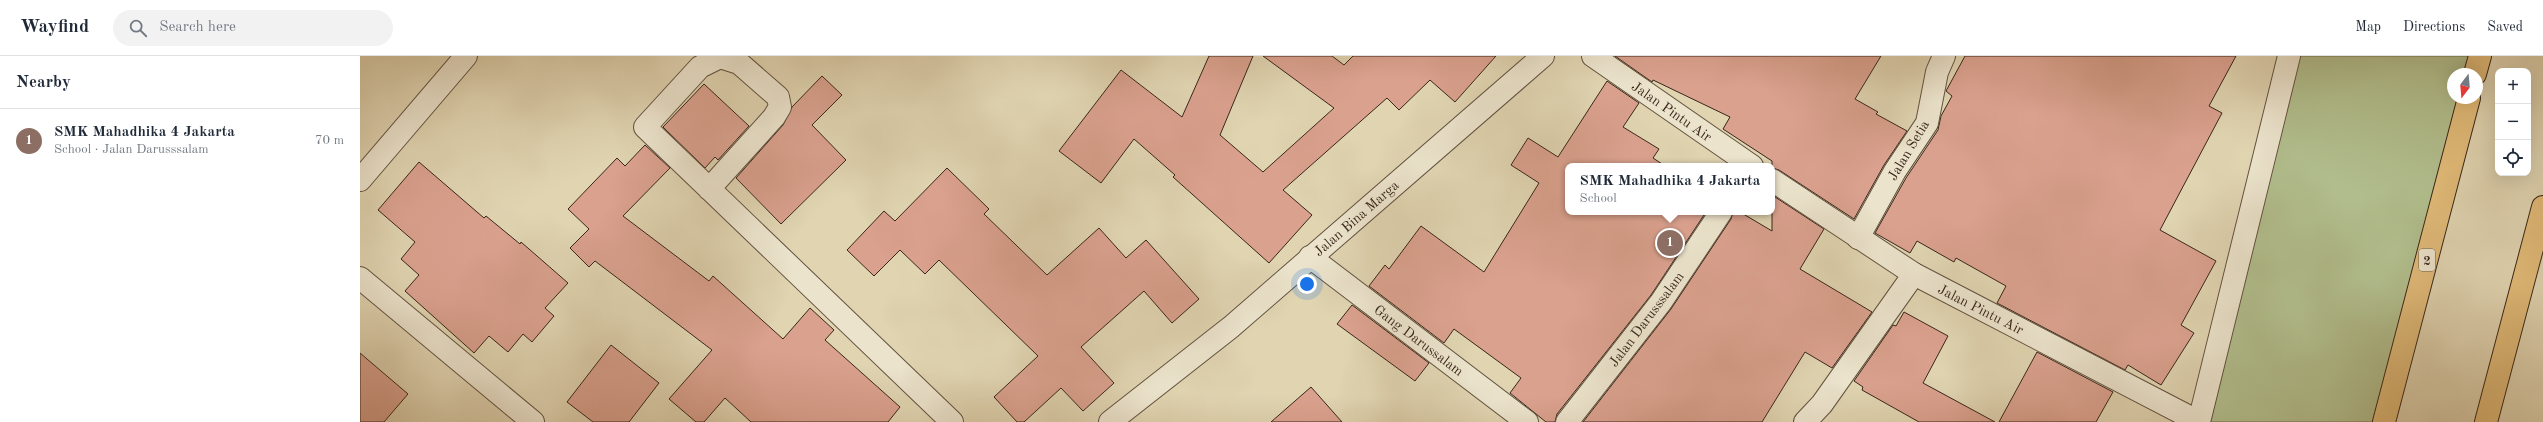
<!DOCTYPE html>
<meta charset="utf-8">
<style>
body{margin:0;font-family:"Old Standard TT",serif;background:#f2f2f3;color:#1f2937}
.controls{position:absolute;right:12px;top:12px;display:grid;overflow:hidden;border-radius:8px;box-shadow:0 4px 16px #0002}
.controls button{width:36px;height:36px;display:grid;place-items:center;padding:0;border:0;border-bottom:1px solid #e0e1e3;background:#fff;color:#1f2937;font:20px sans-serif}
.compass{position:absolute;left:2087px;top:12px;width:36px;height:36px;border-radius:50%;background:#fff;box-shadow:0 4px 16px #0002;rotate:196deg}
.you{position:absolute;left:947px;top:228px;width:14px;height:14px;margin:-10px;border:3px solid #fff;border-radius:50%;background:#1a73e8;box-shadow:0 0 0 6px #1a73e833}
.badge{display:grid;place-items:center;width:26px;height:26px;border-radius:50%;background:#8f2418;color:#fff;font-size:13px;font-weight:700}
.pin{position:absolute;translate:-50% -50%;border:2px solid #fff;box-shadow:0 1px 4px #0006}
.popup{position:absolute;left:1205px;top:107px;width:210px;height:52px;box-sizing:border-box;display:grid;place-content:center;border-radius:8px;background:#fff;filter:drop-shadow(0 1px 3px #0005);font-size:13px;white-space:nowrap;color:#747a83}
.popup b{font-size:15px;color:#1f2937}
.popup::after{content:'';position:absolute;left:50%;top:100%;margin-left:-8px;border:8px solid transparent;border-top-color:#fff}
.list{margin:0;padding:0;list-style:none}
h2{display:flex;justify-content:space-between;align-items:center;height:52px;margin:0;padding:0 16px;font-size:17px}
h2 small{font-size:13px;font-weight:400;color:#747a83}
.list li{display:grid;grid-template-columns:26px 1fr auto;gap:12px;align-items:center;box-sizing:border-box;height:64px;padding:0 16px;border-top:1px solid #e0e1e3}
.list b{display:block;font-size:15px;white-space:nowrap}
.list p{margin:0;font-size:13px;white-space:nowrap;color:#747a83}
.list em{font-size:13px;font-style:normal;color:#747a83}
.icon{flex:none;width:22px;height:22px;fill:none;stroke:currentColor;stroke-width:2;stroke-linecap:round;stroke-linejoin:round}
.map{position:relative;flex:none;width:2183px;height:366px;overflow:hidden}
header{display:flex;align-items:center;gap:24px;box-sizing:border-box;height:56px;padding:0 20px;background:#fff;border-bottom:1px solid #e0e1e3}
header strong{font-size:19px}
nav{display:flex;gap:22px;margin-inline-start:auto;font-size:14px}
.search{width:280px;height:36px;background:#f2f2f3;display:flex;align-items:center;gap:10px;box-sizing:border-box;padding:0 14px;border-radius:22px;color:#747a83;font-size:15px}
main{display:flex}
aside{flex:1;background:#fff}
.map>svg:first-child{display:block}
.green{fill:#b1bd8c;stroke:#757253}
.building{fill:#daa18e;stroke:#39261a}
.lines{fill:none;stroke-linecap:round;stroke-linejoin:round}
.minor-casing{stroke:#635240;stroke-width:24}
.tertiary-casing{stroke:#635240;stroke-width:24}
.motorway-casing{stroke:#39261a;stroke-width:24}
.minor{stroke:#ebe3cc;stroke-width:22}
.tertiary{stroke:#ebe3cc;stroke-width:22}
.motorway{stroke:#e0ba78;stroke-width:22}
.labels{text-anchor:middle;stroke-width:3;stroke-linejoin:round;paint-order:stroke}
.shield{fill:#ebe3cc;stroke:#6e5f4f;stroke-width:1}
.shield-label{font-size:13px;font-weight:bold;fill:#39261a}
.street-label{font-size:14px;fill:#39261a;stroke:#ebe3cc}
</style>
<header>
<strong>Wayfind</strong>
<div class="search"><svg class="icon" aria-label="search" viewBox="0 0 24 24"><circle cx="10" cy="10" r="6"/><path d="M15 15l6 6"/></svg>Search here</div>
<nav><a>Map</a><a>Directions</a><a>Saved</a></nav>
</header>
<main>
<aside>
<h2>Nearby<small></small></h2>
<ul class="list">
<li><span class="badge" style="background:#8d6e63">1</span><div><b>SMK Mahadhika 4 Jakarta</b><p>School · Jalan Darusssalam</p></div><em>70 m</em></li>
</ul>
</aside>
<div class="map">
<svg width="2183" height="366" viewBox="0 0 2183 366">
<rect width="100%" height="100%" fill="#e0d4b1"/>
<filter id="stains"><feTurbulence type="fractalNoise" baseFrequency=".005" numOctaves="4"/><feColorMatrix values="0 0 0 0 .2 0 0 0 0 .09 0 0 0 0 .02 0 0 0 .5 -.17"/></filter>
<radialGradient id="worn" r=".72"><stop offset=".6" stop-color="#630" stop-opacity="0"/><stop offset="1" stop-color="#630" stop-opacity=".3"/></radialGradient>
<!-- green -->
<polygon class="green" points="1932,0 2120,0 2115,18 2093,18 2093,42 2109,42 2024,366 1839,366"/>
<!-- building -->
<g class="building">
<polygon points="849,0 893,0 860,79 903,116 974,52 903,0 972,0 984,9 993,0 1136,0 1095,46 1070,24 1039,54 1027,42 923,134 952,159 909,207 813,121 815,119 774,83 741,127 699,95 761,14 822,61"/>
<polygon points="1255,0 1521,0 1495,43 1518,56 1516,58 1547,75 1524,109 1494,163 1419,114 1412,112 1412,105 1363,73 1370,61 1293,24 1292,26"/>
<polygon points="1605,0 1876,0 1849,50 1862,57 1800,174 1856,205 1821,269 1834,277 1801,329 1768,309 1765,314 1637,247 1646,230 1596,202 1594,206 1557,185 1550,197 1515,177 1546,122 1578,74 1581,60 1592,40 1586,35"/>
<polygon points="462,20 482,39 452,69 486,104 421,168 376,122 423,69 432,51"/>
<polygon points="1247,25 1279,47 1263,71 1299,93 1293,102 1305,110 1208,110 1208,156 1346,156 1291,239 1197,358 1195,366 1186,366 1150,337 1161,322 1094,273 1084,287 1009,230 1025,209 1029,213 1061,170 1124,216 1179,127 1151,109 1168,82 1198,101"/>
<polygon points="344,28 389,70 358,104 355,101 345,112 303,71"/>
<polygon points="285,89 310,112 263,160 349,225 353,220 423,283 450,252 474,274 465,284 540,351 528,366 391,366 365,342 344,366 336,366 309,343 352,294 235,205 229,211 210,192 229,173 208,153 257,102 265,110"/>
<polygon points="59,106 124,162 126,160 160,188 161,186 208,227 185,252 194,260 172,286 163,278 148,296 129,280 114,297 45,235 59,219 41,203 55,186 18,154"/>
<polygon points="587,112 629,153 624,158 687,219 739,172 766,202 786,184 839,243 812,267 784,235 721,291 754,327 723,355 701,332 664,366 657,366 634,341 678,300 579,204 565,218 540,194 514,220 487,194 524,155 535,165"/>
<polygon points="1412,139 1464,173 1440,213 1512,256 1472,312 1445,296 1402,366 1223,366 1311,253 1371,163 1373,156 1380,156 1412,175"/>
<polygon points="992,249 1069,307 1055,325 977,268"/>
<polygon points="1544,256 1588,280 1563,327 1635,366 1559,366 1502,334 1503,331 1494,325 1533,269 1536,270"/>
<polygon points="251,289 299,327 269,366 233,366 207,346"/>
<polygon points="1677,296 1753,336 1736,366 1639,366"/>
<polygon points="0,297 48,338 24,366 0,366"/>
<polygon points="951,331 982,366 911,366"/>
</g>
<g class="lines">
<defs>
<g id="minor">
<polyline points="1233,0 1392,110"/>
<polyline points="0,124 106,0"/>
<polyline points="1412,124 1554,218 1839,366"/>
<polyline points="349,133 414,61 420,51 418,41 379,7 360,1 340,11 285,71 592,366"/>
<polyline points="1498,182 1535,115 1567,67 1577,16 1584,0"/>
<polyline points="950,201 1167,366"/>
<polyline points="0,222 173,366"/>
<polyline points="1207,366 1301,246 1361,156"/>
<polyline points="1445,366 1462,348 1554,218"/>
<polyline points="1839,366 1929,0"/>
</g>
<polyline id="tertiary" points="750,366 871,271 1183,0"/>
<g id="motorway">
<polyline points="2115,18 2120,0"/>
<polyline points="2024,366 2109,42"/>
<polyline points="2126,366 2183,151"/>
</g>
</defs>
<!-- minor casing -->
<use href="#minor" class="minor-casing"/>
<!-- tertiary casing -->
<use href="#tertiary" class="tertiary-casing"/>
<!-- motorway casing -->
<use href="#motorway" class="motorway-casing"/>
<!-- minor -->
<use href="#minor" class="minor"/>
<!-- tertiary -->
<use href="#tertiary" class="tertiary"/>
<!-- motorway -->
<use href="#motorway" class="motorway"/>
</g>
<g class="labels">
<!-- shield labels -->
<rect class="shield" x="2059" y="193" width="16" height="22" rx="3"/>
<g class="shield-label">
<text x="2067" y="209">2</text>
</g>
<!-- street labels -->
<g class="street-label">
<text transform="translate(1312 55) rotate(35)" y="5">Jalan Pintu Air</text>
<text transform="translate(1548 94) rotate(-59)" y="5">Jalan Setia</text>
<text transform="translate(996 162) rotate(-41)" y="5">Jalan Bina Marga</text>
<text transform="translate(1621 253) rotate(27)" y="5">Jalan Pintu Air</text>
<text transform="translate(1286 263) rotate(-53)" y="5">Jalan Darusssalam</text>
<text transform="translate(1059 284) rotate(37)" y="5">Gang Darussalam</text>
</g>
</g>
<rect width="100%" height="100%" filter="url(#stains)"/>
<rect width="100%" height="100%" fill="url(#worn)"/>
</svg>
<div class="controls">
<button>+</button>
<button>−</button>
<button><svg class="icon" aria-label="locate" viewBox="0 0 24 24"><circle cx="12" cy="12" r="6"/><path d="M12 2v4M12 18v4M2 12h4M18 12h4"/></svg></button>
</div>
<svg class="compass" viewBox="-18 -18 36 36"><path d="M0-13l5 13h-10z" fill="#e53935"/><path d="M0 13l5-13h-10z" fill="#747a83"/></svg>
<div class="you"></div>
<div class="pin badge" style="left:1310px;top:187px;background:#8d6e63">1</div>
<div class="popup"><b>SMK Mahadhika 4 Jakarta</b>School</div>
</div>
</main>
